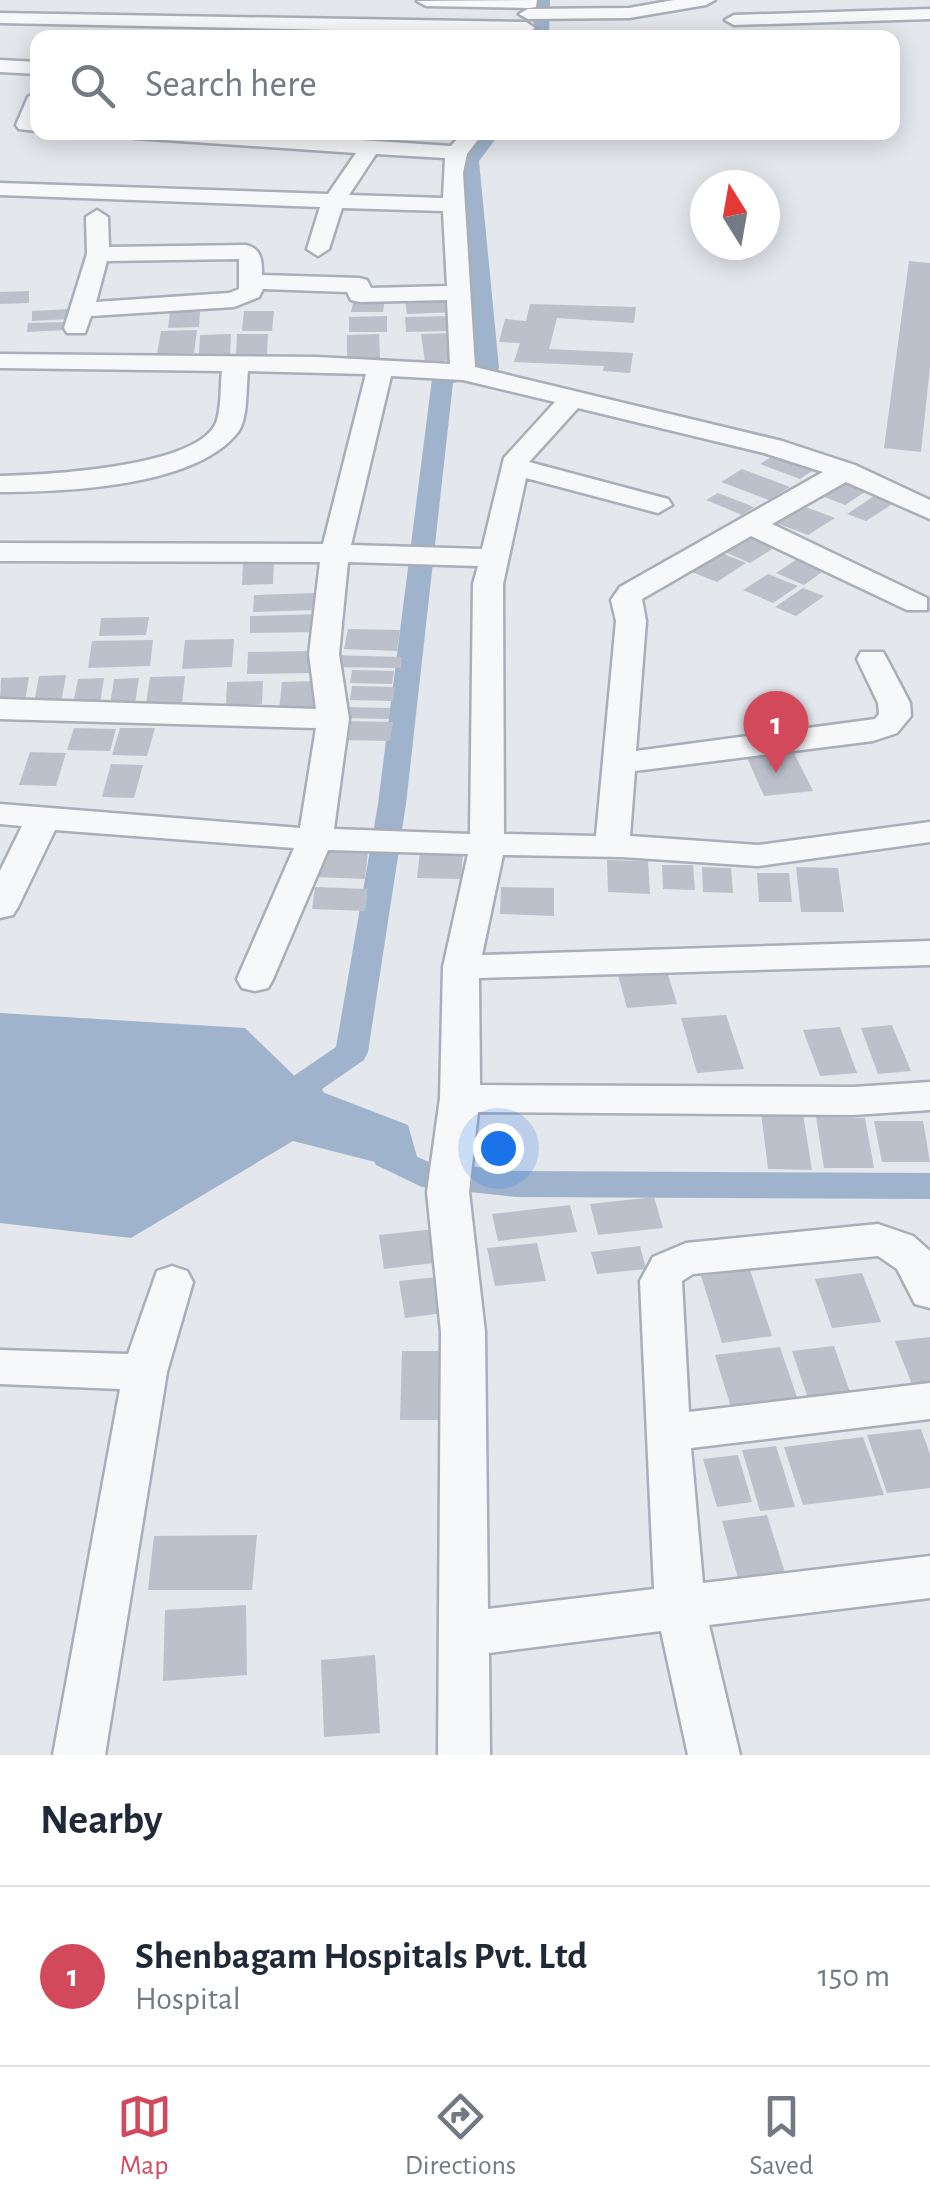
<!DOCTYPE html>
<style>
body{margin:0;font-family:"Alegreya Sans",sans-serif;background:#f6f6f7;color:#1f2937}
.compass{position:absolute;left:690px;top:170px;width:90px;height:90px;border-radius:50%;background:#fff;box-shadow:0 5px 25px #0003;rotate:349deg}
.you{position:absolute;left:498px;top:1148px;width:35px;height:35px;margin:-25px;border:8px solid #fff;border-radius:50%;background:#1a73e8;box-shadow:0 0 0 15px #1a73e833}
.badge{display:grid;place-items:center;width:65px;height:65px;border-radius:50%;background:#d1495b;color:#fff;font-size:32px;font-weight:700}
.pin{position:absolute;translate:-50% -82px;filter:drop-shadow(0 2px 5px #0008)}
.pin::after{content:'';position:absolute;top:52px;width:35px;height:30px;background:inherit;clip-path:polygon(0 0,100% 0,50% 100%)}
.list{margin:0;padding:0;list-style:none}
h2{display:flex;justify-content:space-between;align-items:center;height:130px;margin:0;padding:0 40px;font-size:42px}
h2 small{font-size:32px;font-weight:400;color:#747a83}
.list li{display:grid;grid-template-columns:65px 1fr auto;gap:30px;align-items:center;box-sizing:border-box;height:180px;padding:0 40px;border-top:2px solid #e0e1e3}
.list b{display:block;font-size:38px;white-space:nowrap}
.list p{margin:0;font-size:32px;white-space:nowrap;color:#747a83}
.list em{font-size:32px;font-style:normal;color:#747a83}
.icon{flex:none;width:55px;height:55px;fill:none;stroke:currentColor;stroke-width:2;stroke-linecap:round;stroke-linejoin:round}
.map{position:relative;flex:none;width:930px;height:1755px;overflow:hidden}
.search{position:absolute;background:#fff;box-shadow:0 5px 25px #0003;left:30px;right:30px;top:30px;height:110px;display:flex;align-items:center;gap:25px;box-sizing:border-box;padding:0 35px;border-radius:20px;color:#747a83;font-size:38px}
.sheet{height:310px;background:#fff}
nav{display:flex;justify-content:space-around;align-items:center;box-sizing:border-box;height:140px;border-top:2px solid #e0e1e3;background:#fff;font-size:28px;color:#747a83}
nav a{display:grid;justify-items:center;gap:5px}
nav .on{color:#d1495b}
.map>svg:first-child{display:block}
.water{fill:#9fb4cc}
.lines{fill:none;stroke-linecap:round;stroke-linejoin:round}
.canal{fill:#9fb4cc;fill-rule:evenodd}
.building{fill:#bbc0ca}
.minor-casing{stroke:#a9aeb7;stroke-width:5}
.minor{fill:#f7f8fa;fill-rule:evenodd}
</style>
<div class="map">
<svg width="930" height="1755" viewBox="0 0 930 1755">
<rect width="100%" height="100%" fill="#e4e7ec"/>
<!-- water -->
<polygon class="water" points="0,1013 245,1028 304,1085 408,1125 422,1174 293,1141 131,1238 0,1223"/>
<g class="lines">
<!-- canal -->
<g class="canal">
<polygon points="534,0 550,0 549,38 533,38"/>
<polygon points="483,132 501,132 479,161 499,368 496,373 453,383 406,804 368,1052 364,1060 322,1089 334,1118 329,1126 317,1130 305,1126 287,1085 292,1077 336,1047 378,804 432,379 435,374 477,364 461,160"/>
<polygon points="388,1144 429,1162 516,1171 930,1173 930,1199 516,1197 422,1187 376,1165 371,1156 376,1147"/>
</g>
</g>
<!-- building -->
<g class="building">
<polygon points="909,261 930,263 930,367 921,452 884,448"/>
<polygon points="29,291 29,303 0,304 0,292"/>
<polygon points="354,298 385,298 383,312 351,312"/>
<polygon points="455,298 458,312 407,314 405,300"/>
<polygon points="530,304 636,307 634,323 557,318 549,349 633,353 630,373 603,371 604,366 514,362 520,343 499,342 505,319 526,321"/>
<polygon points="70,309 70,319 32,321 32,311"/>
<polygon points="244,311 274,311 272,331 242,331"/>
<polygon points="170,312 200,312 199,327 168,328"/>
<polygon points="387,316 387,332 349,332 349,317"/>
<polygon points="453,316 454,331 406,332 405,317"/>
<polygon points="67,322 66,330 27,332 28,323"/>
<polygon points="197,330 194,353 157,354 161,331"/>
<polygon points="454,333 458,360 425,362 421,334"/>
<polygon points="231,334 230,354 199,355 200,335"/>
<polygon points="237,334 268,334 267,354 236,355"/>
<polygon points="379,334 380,358 347,359 347,335"/>
<polygon points="778,453 817,468 800,479 760,464"/>
<polygon points="742,469 790,487 769,500 721,482"/>
<polygon points="837,479 868,490 845,505 814,493"/>
<polygon points="718,493 754,507 742,515 706,500"/>
<polygon points="874,496 894,503 866,521 847,514"/>
<polygon points="803,506 835,518 808,535 776,523"/>
<polygon points="753,534 779,545 750,563 725,552"/>
<polygon points="717,551 746,563 717,582 687,570"/>
<polygon points="802,556 829,567 804,585 776,573"/>
<polygon points="274,561 273,584 242,585 243,562"/>
<polygon points="768,574 798,586 773,603 743,590"/>
<polygon points="803,588 824,596 796,616 775,607"/>
<polygon points="316,593 316,610 253,612 254,595"/>
<polygon points="319,614 318,632 250,633 250,616"/>
<polygon points="149,617 146,635 99,636 101,618"/>
<polygon points="348,629 400,630 397,651 344,649"/>
<polygon points="234,639 232,667 182,669 185,640"/>
<polygon points="153,640 150,666 88,668 92,641"/>
<polygon points="310,651 310,673 247,674 248,652"/>
<polygon points="331,655 402,657 401,668 329,667"/>
<polygon points="352,670 394,671 392,684 350,683"/>
<polygon points="66,675 61,703 34,703 39,676"/>
<polygon points="185,676 182,703 146,704 150,677"/>
<polygon points="29,677 25,702 0,703 1,678"/>
<polygon points="104,678 100,704 73,704 78,679"/>
<polygon points="139,678 135,704 110,705 114,679"/>
<polygon points="263,681 262,704 226,705 227,682"/>
<polygon points="316,681 314,710 279,710 282,682"/>
<polygon points="352,686 395,687 393,701 350,700"/>
<polygon points="346,707 390,708 389,719 345,718"/>
<polygon points="343,721 393,722 390,741 340,740"/>
<polygon points="74,728 116,729 110,751 67,750"/>
<polygon points="120,728 155,728 147,756 112,755"/>
<polygon points="792,749 813,791 764,796 745,753"/>
<polygon points="30,752 66,753 56,786 19,785"/>
<polygon points="111,764 143,765 134,798 102,797"/>
<polygon points="320,850 368,851 365,879 316,877"/>
<polygon points="420,851 463,853 461,879 417,878"/>
<polygon points="607,860 648,861 650,894 608,892"/>
<polygon points="662,865 693,865 695,890 663,889"/>
<polygon points="702,867 731,868 733,893 703,892"/>
<polygon points="796,867 838,868 844,912 801,912"/>
<polygon points="757,873 789,873 792,902 759,902"/>
<polygon points="315,887 368,889 365,911 312,909"/>
<polygon points="501,887 554,888 554,916 500,914"/>
<polygon points="667,971 677,1004 627,1008 618,975"/>
<polygon points="726,1015 744,1069 697,1073 681,1018"/>
<polygon points="892,1025 911,1071 878,1074 861,1028"/>
<polygon points="840,1027 857,1073 820,1076 803,1030"/>
<polygon points="761,1113 803,1114 812,1170 768,1169"/>
<polygon points="816,1117 865,1118 874,1168 824,1168"/>
<polygon points="874,1121 923,1121 930,1162 882,1162"/>
<polygon points="654,1197 663,1228 598,1235 590,1204"/>
<polygon points="570,1205 577,1232 498,1241 492,1214"/>
<polygon points="444,1228 450,1261 384,1269 379,1235"/>
<polygon points="537,1243 546,1281 495,1286 487,1248"/>
<polygon points="640,1246 646,1269 597,1274 591,1252"/>
<polygon points="750,1270 772,1336 722,1343 701,1276"/>
<polygon points="862,1273 881,1322 832,1328 815,1279"/>
<polygon points="437,1277 443,1313 405,1318 399,1281"/>
<polygon points="930,1337 930,1390 915,1392 895,1341"/>
<polygon points="834,1346 851,1395 809,1401 792,1351"/>
<polygon points="780,1347 800,1406 733,1414 715,1355"/>
<polygon points="402,1351 444,1351 443,1420 400,1420"/>
<polygon points="921,1429 930,1454 930,1488 887,1493 867,1435"/>
<polygon points="863,1437 884,1495 803,1505 784,1447"/>
<polygon points="776,1446 795,1507 760,1511 742,1450"/>
<polygon points="738,1455 752,1502 717,1507 703,1459"/>
<polygon points="767,1515 789,1586 742,1592 722,1521"/>
<polygon points="257,1535 252,1590 148,1590 154,1536"/>
<polygon points="246,1605 247,1675 163,1681 165,1610"/>
<polygon points="375,1655 380,1733 324,1737 321,1660"/>
</g>
<g class="lines">
<defs>
<g id="minor">
<polygon points="537,0 536,7 530,8 426,6 417,1"/>
<polygon points="674,0 715,0 706,5 629,18 528,19 519,14 528,9 629,8"/>
<polygon points="930,9 930,19 734,25 725,20 734,15"/>
<polygon points="0,13 526,22 535,28 526,34 0,23"/>
<polygon points="0,60 38,62 38,74 0,72"/>
<polygon points="38,91 38,132 45,132 19,129 16,125 28,97"/>
<path d="M125,132H237L451,146L463,132H484L467,154L463,173L475,367L782,441L855,465L930,500V519L846,482L772,524L927,598V610H907L751,536L642,599L646,621L636,751L875,719L879,714L878,703L857,659L861,652H883L887,659L910,703L911,716L897,733L873,741L635,771L630,836L758,845L930,822V842L758,866L622,857L503,855L482,955L930,941V965L479,978L480,1085L853,1087L930,1082V1110L853,1115L478,1112L469,1192L485,1332L488,1609L654,1589L640,1281L653,1257L686,1243L878,1224L913,1236L930,1251V1308L915,1304L897,1269L878,1256L693,1274L682,1281L689,1412L930,1383V1419L691,1448L703,1583L930,1556V1598L709,1625L740,1755H688L661,1631L489,1653L490,1755H438L441,1332L427,1192L440,1098L443,967L468,854L328,850L273,979L268,988L255,991L242,988L237,979L294,848L55,830L18,907L13,915L0,918V871L22,826L0,824V804L300,828L316,728L0,719V699L316,709L309,654L320,562L0,561V543L323,544L366,374L248,371C246,388 248,419 238,432C196,487 64,492 0,492V476C44,475 192,468 215,425C222,412 220,385 222,371L0,368V354L317,357L450,364L447,300L359,302L351,300L347,292L263,289L259,297L234,307L91,316L85,333H67L64,328L87,254L86,217L97,210L108,217L109,247L246,245C262,249 262,261 262,275L359,278L367,280L371,288L447,286L443,211L342,208L329,249L318,256L307,249L320,207L0,195V183L328,194L356,153L135,138ZM376,154L445,158L443,198L349,195ZM239,259V289L229,293L96,302L107,261ZM391,376L463,380L555,402L504,458L482,549L351,545ZM578,408L764,453L823,472L620,587L611,600L616,621L596,836L504,834L503,584L526,478L658,513L672,505L668,499L529,462ZM348,562L478,566L473,584L470,834L334,829L349,719L339,654Z"/>
<polygon points="172,1266 187,1271 193,1282 167,1372 105,1755 53,1755 120,1389 0,1384 0,1350 128,1354 157,1271"/>
</g>
</defs>
<!-- minor casing -->
<use href="#minor" class="minor-casing"/>
<!-- minor -->
<use href="#minor" class="minor"/>
</g>
</svg>
<svg class="compass" viewBox="-18 -18 36 36"><path d="M0-13l5 13h-10z" fill="#e53935"/><path d="M0 13l5-13h-10z" fill="#747a83"/></svg>
<div class="you"></div>
<div class="pin badge" style="left:776px;top:773px">1</div>
<div class="search"><svg class="icon" aria-label="search" viewBox="0 0 24 24"><circle cx="10" cy="10" r="6"/><path d="M15 15l6 6"/></svg>Search here</div>
</div>
<section class="sheet">
<h2>Nearby<small></small></h2>
<ul class="list">
<li><span class="badge">1</span><div><b>Shenbagam Hospitals Pvt. Ltd</b><p>Hospital</p></div><em>150 m</em></li>
</ul>
</section>
<nav>
<a class="on"><svg class="icon" aria-label="map" viewBox="0 0 24 24"><path d="M3 6l6-2 6 2 6-2v14l-6 2-6-2-6 2zM9 4v14M15 6v14"/></svg>Map</a>
<a><svg class="icon" aria-label="directions" viewBox="0 0 24 24"><path d="M12 3l9 9-9 9-9-9zM9 14v-3h6M13 9l2 2-2 2"/></svg>Directions</a>
<a><svg class="icon" aria-label="saved" viewBox="0 0 24 24"><path d="M7 4h10v16l-5-4-5 4z"/></svg>Saved</a>
</nav>
